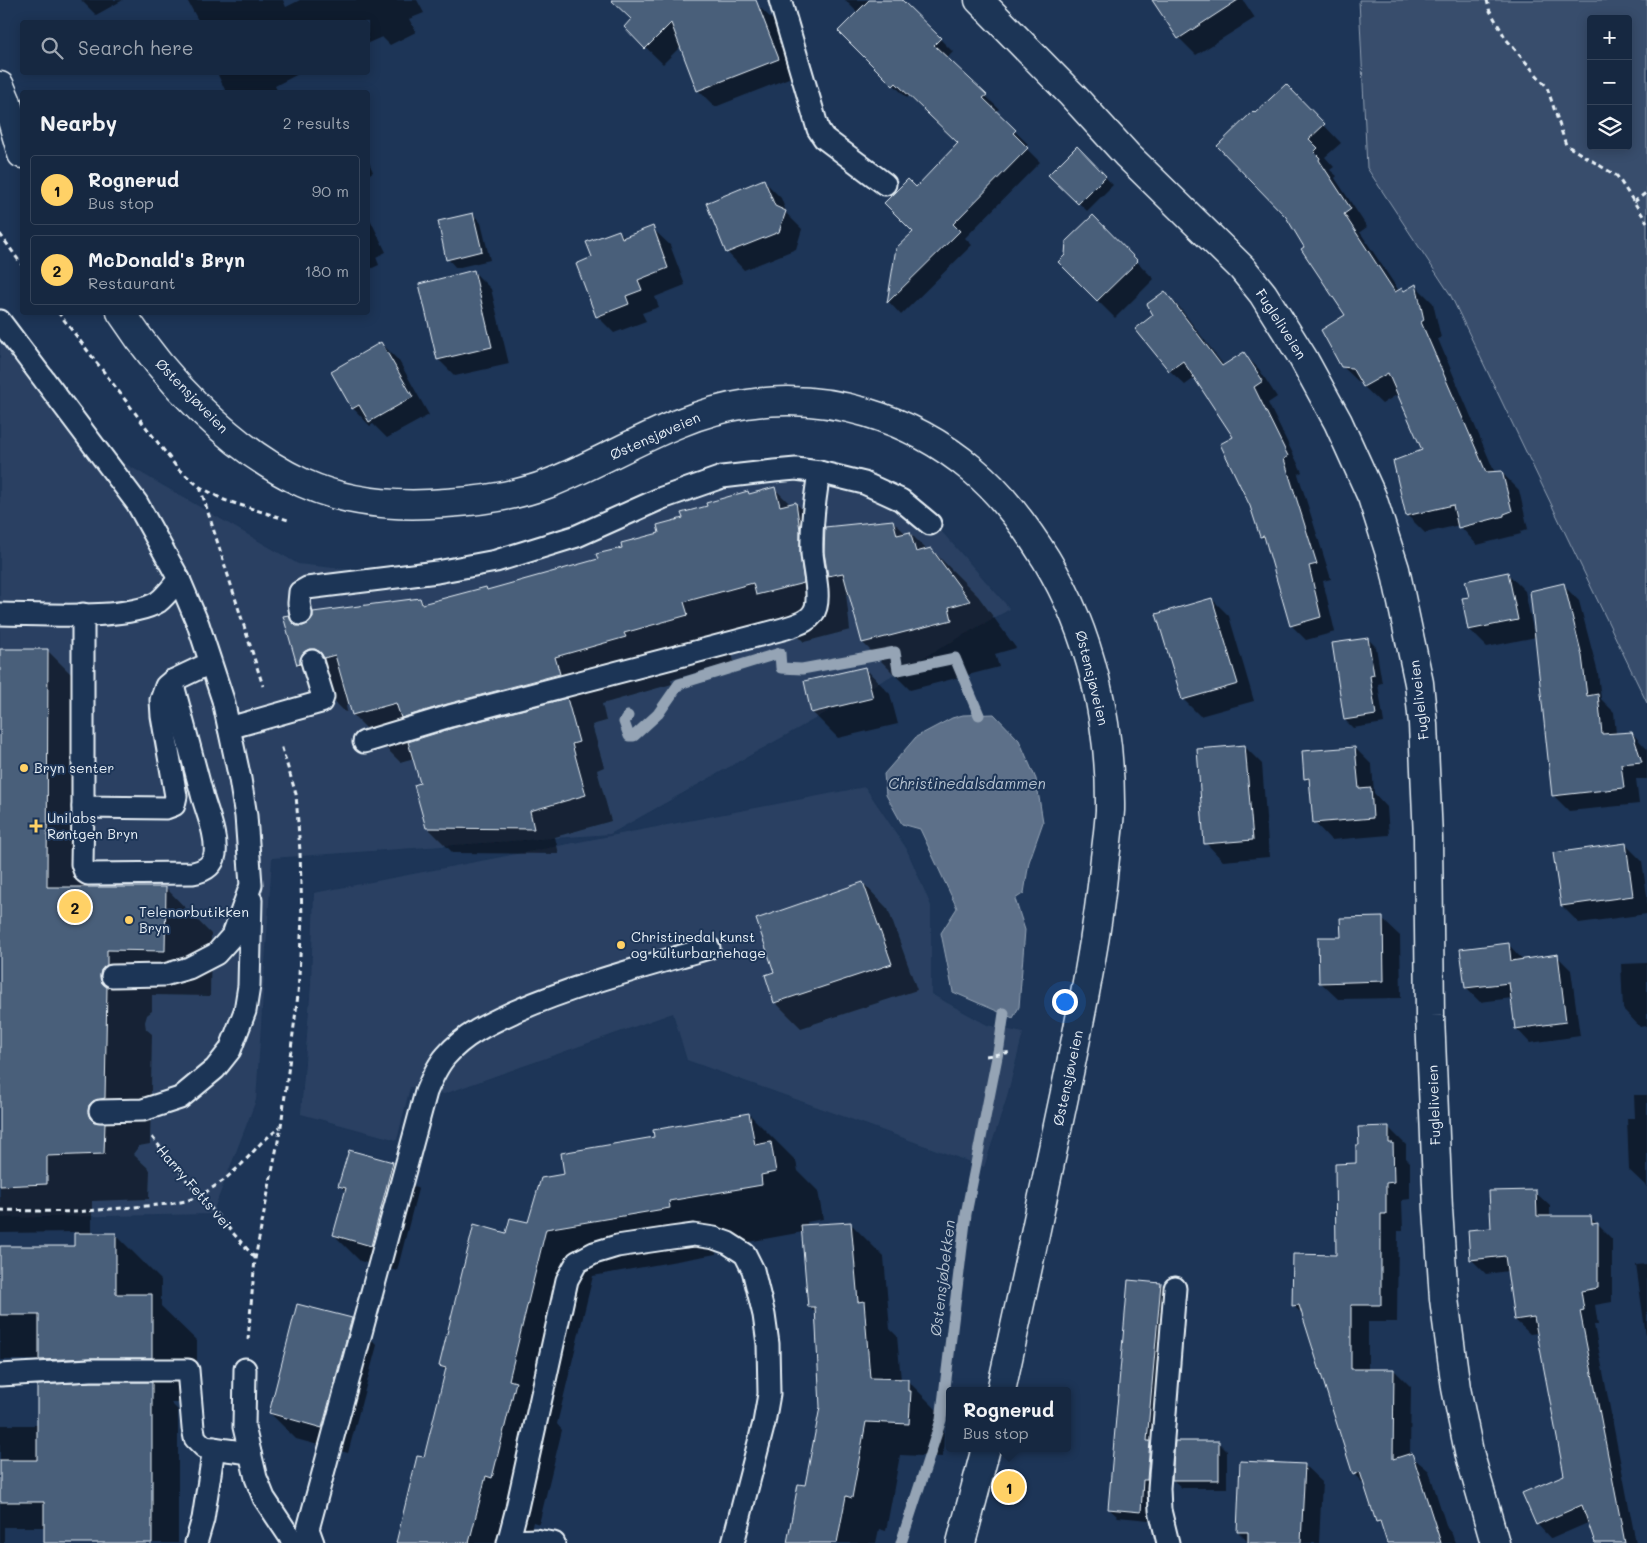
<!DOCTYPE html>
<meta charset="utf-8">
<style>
body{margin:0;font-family:Mali,sans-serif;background:#23344c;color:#f1f3f6}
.controls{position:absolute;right:15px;top:15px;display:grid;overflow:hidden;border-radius:5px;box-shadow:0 2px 12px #0003}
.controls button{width:45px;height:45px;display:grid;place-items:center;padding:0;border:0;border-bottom:1px solid #35445a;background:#162841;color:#f1f3f6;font:25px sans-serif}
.you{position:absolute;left:1064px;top:1001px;width:18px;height:18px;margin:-12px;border:4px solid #fff;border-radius:50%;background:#1a73e8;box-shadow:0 0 0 8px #1a73e833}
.badge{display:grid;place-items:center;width:32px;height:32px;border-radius:50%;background:#ffd166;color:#111;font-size:16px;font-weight:700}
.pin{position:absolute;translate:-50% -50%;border:2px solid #fff;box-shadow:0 1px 5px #0006}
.popup{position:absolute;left:946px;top:1387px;width:125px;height:65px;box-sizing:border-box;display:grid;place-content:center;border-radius:5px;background:#162841;filter:drop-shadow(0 1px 4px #0005);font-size:16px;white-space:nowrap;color:#9ea6b1}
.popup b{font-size:19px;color:#f1f3f6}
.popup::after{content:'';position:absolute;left:50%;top:100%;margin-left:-10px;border:10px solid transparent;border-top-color:#162841}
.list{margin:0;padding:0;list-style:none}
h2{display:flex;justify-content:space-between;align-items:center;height:65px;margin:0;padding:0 20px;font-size:21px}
h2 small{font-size:16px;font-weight:400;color:#9ea6b1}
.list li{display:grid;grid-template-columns:32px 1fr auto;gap:15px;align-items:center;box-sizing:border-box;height:70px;margin:0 10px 10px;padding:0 10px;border:1px solid #35445a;border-radius:5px}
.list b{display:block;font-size:19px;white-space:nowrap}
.list p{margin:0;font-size:16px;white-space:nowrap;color:#9ea6b1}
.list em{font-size:16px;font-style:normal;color:#9ea6b1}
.icon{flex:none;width:28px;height:28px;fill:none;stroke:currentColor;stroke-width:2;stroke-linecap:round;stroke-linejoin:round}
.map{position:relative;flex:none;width:1647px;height:1543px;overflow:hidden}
.search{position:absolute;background:#162841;box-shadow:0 2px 12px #0003;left:20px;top:20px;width:350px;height:55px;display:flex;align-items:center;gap:12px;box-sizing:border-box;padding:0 18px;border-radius:5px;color:#9ea6b1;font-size:19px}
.panel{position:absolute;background:#162841;box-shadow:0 2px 12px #0003;left:20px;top:90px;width:350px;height:225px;border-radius:5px}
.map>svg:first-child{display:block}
.built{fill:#2a4162}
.green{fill:#374d6c;stroke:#909fb2;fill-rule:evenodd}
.water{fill:#5d7089;stroke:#95a4b5}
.shadow{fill:#0007}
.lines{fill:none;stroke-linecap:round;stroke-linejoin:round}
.stream{stroke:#95a4b5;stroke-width:11}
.building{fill:#495e7a;stroke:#e8f1f8}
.service-casing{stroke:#e8f1f8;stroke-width:25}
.minor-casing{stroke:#e8f1f8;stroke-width:31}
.secondary-casing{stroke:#e8f1f8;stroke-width:31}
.path{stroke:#e8f1f8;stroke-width:3;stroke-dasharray:5 4;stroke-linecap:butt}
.service{stroke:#1d3557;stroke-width:21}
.minor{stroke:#1d3557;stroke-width:28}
.secondary{stroke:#1d3557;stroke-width:28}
.poi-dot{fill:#ffd166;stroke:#1d3557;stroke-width:2}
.labels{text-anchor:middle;stroke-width:4;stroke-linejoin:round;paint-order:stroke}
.street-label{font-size:14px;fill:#e8f1f8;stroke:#1d3557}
.poi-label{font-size:14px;fill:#e8f1f8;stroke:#1d3557;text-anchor:start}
.water-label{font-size:15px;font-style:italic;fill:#b7c4d1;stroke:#1d3557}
</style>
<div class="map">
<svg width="1647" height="1543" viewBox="0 0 1647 1543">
<rect width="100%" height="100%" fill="#1d3557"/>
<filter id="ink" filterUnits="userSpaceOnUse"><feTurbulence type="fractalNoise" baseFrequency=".02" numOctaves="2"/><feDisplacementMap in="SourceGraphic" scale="10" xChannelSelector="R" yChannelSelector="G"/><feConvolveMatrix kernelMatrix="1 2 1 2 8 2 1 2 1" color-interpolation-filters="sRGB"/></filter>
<g filter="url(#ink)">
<!-- built -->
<g class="built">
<polygon points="0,307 117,459 298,564 442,580 687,483 779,459 860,477 926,514 1010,609 610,834 272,858 256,1100 212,1214 0,1218"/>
<polygon points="865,787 906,848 931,906 931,994 987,1025 1023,1033 1006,1100 984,1167 687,1060 673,1013 444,1094 410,1087 397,1140 301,1114 311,984 314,893"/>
</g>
<!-- green -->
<path class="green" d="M1359,0H1647V703L1450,294L1367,168ZM1591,19H1628V146H1591Z"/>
<!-- water -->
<polygon class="water" points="994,714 1019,740 1036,779 1043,822 1029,862 1024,893 1015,899 1025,930 1019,1007 1013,1018 953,992 941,933 957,908 920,829 902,824 886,795 884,774 916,737 952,718 963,715"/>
<!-- shadow -->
<g class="shadow">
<polygon points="81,0 123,0 96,15"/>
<polygon points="187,0 283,0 286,7 300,0 417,0 424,13 409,19 416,32 390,45 382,37 368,43 368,22 199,22"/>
<polygon points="619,0 752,0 773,20 794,76 715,107 698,90 681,46 663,64 625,27 632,19"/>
<polygon points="845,0 901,0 953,52 947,58 999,109 995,112 1028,144 1025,147 1040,162 965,238 972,245 901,315 889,302 897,249 914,232 959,144 909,96 907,98 840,31 858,13"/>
<polygon points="1154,0 1243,0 1255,18 1196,55 1179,38"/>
<polygon points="224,72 302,72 275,86 278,92 226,92 218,75"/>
<polygon points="1303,103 1341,143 1325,157 1334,167 1330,170 1337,176 1335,178 1367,227 1360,232 1399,291 1405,292 1416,286 1433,303 1441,338 1438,339 1495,473 1501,472 1519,490 1528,529 1520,531 1521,534 1477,545 1459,525 1425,533 1408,516 1423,451 1398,394 1382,404 1342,366 1346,316 1305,247 1255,115"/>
<polygon points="1077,148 1113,185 1087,211 1050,175"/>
<polygon points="368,160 373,172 368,175"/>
<polygon points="764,181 781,198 787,214 802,229 796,249 744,270 727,252"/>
<polygon points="473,214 481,223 490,260 456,268 448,259"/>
<polygon points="368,215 386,252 376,257 379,265 368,270"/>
<polygon points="1093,217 1154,279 1115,318 1059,262 1066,256"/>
<polygon points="652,228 670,245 685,285 655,297 659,307 642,313 646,321 614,333 597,316 594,258 619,231 626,238"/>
<polygon points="474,272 491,289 509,364 455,376 438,359"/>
<polygon points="1165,293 1180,308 1225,367 1244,354 1259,369 1277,397 1268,403 1302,472 1298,474 1331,579 1323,581 1335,632 1306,640 1291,625 1267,542 1262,537 1235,438 1196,377 1185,385 1170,371 1137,329 1155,315"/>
<polygon points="381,343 399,361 429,415 387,438 373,424 370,426 353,408"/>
<polygon points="775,489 791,505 796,503 826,534 893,521 906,534 910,533 927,550 931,549 978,596 1016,648 995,654 999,667 910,690 863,643 851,598 846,593 850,630 804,642 794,632 731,649 734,662 671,680 672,684 602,704 606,721 592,725 604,767 597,770 611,821 555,837 559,854 453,853 427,827 421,784 414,758 400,762 353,715 349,700 346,706 347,711 345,712 298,665 288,617 298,627 420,599 425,605 488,591 599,560 661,534 684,519 748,492 750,495"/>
<polygon points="1508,574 1525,591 1534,635 1536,634 1563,585 1579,601 1598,673 1601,699 1614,712 1616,734 1632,733 1647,749 1647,779 1636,779 1639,804 1569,811 1553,795 1536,637 1487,647 1470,630 1470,598"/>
<polygon points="1212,599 1229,616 1254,701 1200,716 1183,699"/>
<polygon points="1368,639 1376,647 1382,683 1378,684 1384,723 1353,728 1345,720"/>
<polygon points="0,650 47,650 93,696 92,888 166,888 211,934 210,996 152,995 152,1011 147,1015 145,1022 146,1029 152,1034 150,1144 139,1146 133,1154 150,1170 149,1199 92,1201 92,1234 115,1234 161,1280 161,1306 197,1341 197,1403 171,1403 178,1410 178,1543 46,1543 46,1527 4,1527 4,1543 0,1543 0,1425 39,1425 65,1385 40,1360 0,1360 0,1247 75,1247 75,1232 0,1233"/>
<polygon points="865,668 890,694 898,724 838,738 812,712"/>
<polygon points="1245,747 1262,764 1269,857 1223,861 1206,843"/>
<polygon points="1355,748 1372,765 1374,793 1387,807 1389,835 1331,840 1314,822 1311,783 1306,778"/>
<polygon points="1625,844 1642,861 1647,895 1647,914 1579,923 1562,906"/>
<polygon points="863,883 888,909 917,990 801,1028 775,1002 776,973"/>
<polygon points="1382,919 1400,936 1401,998 1338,999 1320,982 1342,938"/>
<polygon points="1509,945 1523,960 1557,956 1571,970 1580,1036 1530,1043 1516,1028 1512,998 1480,1002 1466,988"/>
<polygon points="1647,963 1647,1026 1640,1027 1623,1009 1621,964"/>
<polygon points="1634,1095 1647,1095 1647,1187 1629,1170 1627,1118 1635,1118"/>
<polygon points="749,1114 796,1161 798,1171 818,1191 823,1219 807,1222 808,1226 850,1223 884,1257 890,1329 897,1336 901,1380 908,1381 941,1414 941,1422 944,1426 943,1457 900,1455 886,1531 879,1529 876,1543 788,1543 806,1486 821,1407 817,1314 809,1307 803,1232 715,1248 716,1254 593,1276 557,1424 562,1430 539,1524 533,1522 528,1543 397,1543 424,1459 446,1371 440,1365 507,1234 529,1224 566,1175 656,1138"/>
<polygon points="1388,1127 1406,1145 1406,1158 1410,1162 1410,1199 1402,1200 1403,1231 1398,1231 1397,1322 1368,1322 1368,1370 1394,1370 1411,1387 1410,1455 1429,1471 1447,1528 1452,1534 1455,1543 1389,1543 1383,1527 1378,1521 1366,1486 1354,1474 1303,1315 1294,1306 1338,1256 1360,1146"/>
<polygon points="392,1163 418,1189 397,1271 360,1261 334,1235 346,1192 340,1186"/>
<polygon points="1535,1192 1550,1206 1550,1217 1590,1217 1612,1239 1612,1302 1595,1305 1598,1325 1594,1325 1636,1543 1597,1543 1590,1522 1551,1539 1537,1524 1565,1476 1538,1333 1530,1334 1515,1320 1508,1271 1486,1274 1471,1259 1492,1229"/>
<polygon points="1647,1264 1647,1343 1636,1265"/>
<polygon points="1161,1284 1169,1292 1149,1520 1118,1517 1109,1509"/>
<polygon points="351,1319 377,1345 348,1453 296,1439 270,1413"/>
<polygon points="1218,1442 1227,1451 1227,1488 1182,1488 1173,1480"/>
<polygon points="1304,1465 1322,1482 1319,1543 1249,1543 1238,1532"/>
</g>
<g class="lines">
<!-- stream -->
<g class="stream">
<polyline points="628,716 624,722 629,736 634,736 658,714 679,684 780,653 781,668 802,669 895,652 898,670 955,658 979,715"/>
<polyline points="901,1543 941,1420 966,1214 999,1047 1004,1013"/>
</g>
</g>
<!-- building -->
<g class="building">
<polygon points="611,0 756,0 779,59 697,91 671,23 645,49 624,27 631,19"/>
<polygon points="869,0 902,0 941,38 934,45 987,95 983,98 1016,130 1013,133 1028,148 953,224 960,231 887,303 896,248 913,232 884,203 908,179 916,187 958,143 896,83 893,86 838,31"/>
<polygon points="1152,0 1238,0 1178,39"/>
<polygon points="1286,84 1325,124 1309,139 1318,148 1314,152 1320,158 1319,160 1351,209 1344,214 1395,292 1402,288 1404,291 1416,284 1424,320 1421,322 1486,472 1502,471 1512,511 1504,514 1504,516 1458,528 1453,505 1406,516 1393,461 1422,450 1388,373 1363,387 1352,368 1341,367 1321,330 1345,315 1301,249 1304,247 1286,217 1217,146 1253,111 1255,113"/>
<polygon points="1077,146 1106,176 1078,204 1048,175"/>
<polygon points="764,179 775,206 786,211 779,232 726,253 706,203"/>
<polygon points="473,213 482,251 446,260 438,221"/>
<polygon points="1093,215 1138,261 1097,301 1058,262 1065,255 1066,241"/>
<polygon points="653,226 668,268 638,280 642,290 626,296 629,304 596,317 576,264 592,257 586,242 619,230 622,238"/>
<polygon points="474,270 492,347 437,360 419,284"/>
<polygon points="1165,291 1222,366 1244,352 1263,381 1254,387 1288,456 1284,459 1317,564 1309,566 1321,617 1290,626 1264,536 1260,537 1250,506 1220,444 1233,437 1183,361 1169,371 1135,329 1153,315 1147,304"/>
<polygon points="381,342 413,397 369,422 359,405 352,409 331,372 338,368 338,367"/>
<polygon points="775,487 780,506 796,502 800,530 800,554 804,583 756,595 753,583 684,602 688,615 624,633 626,637 555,657 560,674 447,704 401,718 396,703 352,715 335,655 324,658 320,652 315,649 309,649 303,653 300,659 300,664 297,665 283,616 289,615 292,622 296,626 303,626 309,623 313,618 313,612 420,598 422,604 486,587 487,590 598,559 596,554 622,548 621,543 659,533 657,525 683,518 681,513 707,506 706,503 748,491 749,494"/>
<polygon points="893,520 897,535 910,532 916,552 931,548 970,601 949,607 952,620 862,643 843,573 828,576 824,552 825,527"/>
<polygon points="1508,572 1518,620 1468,630 1462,598 1469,597 1465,581"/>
<polygon points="1564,583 1582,656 1587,696 1598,694 1602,734 1632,732 1642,762 1621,764 1624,788 1552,796 1530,591"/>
<polygon points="1212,598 1238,684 1182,700 1156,614"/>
<polygon points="1368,638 1374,675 1370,676 1376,715 1344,720 1332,643"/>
<polygon points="0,649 48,649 47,887 166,887 165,951 107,950 107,965 101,970 100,976 102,983 107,987 105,1098 93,1101 89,1105 88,1112 90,1118 94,1122 105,1123 104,1154 47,1156 47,1184 0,1186"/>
<polygon points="865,667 873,698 811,713 804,681"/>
<polygon points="567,698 579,742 572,744 586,795 530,811 534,829 426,828 414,785 420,783 408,742 453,728"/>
<polygon points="1245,745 1253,840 1204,844 1197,749"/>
<polygon points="1355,747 1359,789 1371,788 1373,818 1313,823 1309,778 1304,779 1302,751"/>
<polygon points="1626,843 1633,896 1561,906 1553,853"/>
<polygon points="863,882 892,964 774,1003 765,975 774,972 756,919"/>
<polygon points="1383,917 1384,981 1319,983 1318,937 1341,937 1340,918"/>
<polygon points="1509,943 1511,961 1558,954 1566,1022 1515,1029 1509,983 1465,988 1460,949"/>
<polygon points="749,1113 755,1145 771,1142 776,1172 761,1175 762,1185 669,1201 670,1208 546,1229 509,1380 516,1382 492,1478 486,1476 469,1543 396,1543 417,1456 424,1457 446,1368 439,1366 474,1224 506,1233 510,1218 528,1222 541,1178 564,1174 561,1153 654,1137 653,1130"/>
<polygon points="1389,1126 1389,1143 1393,1143 1394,1182 1386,1183 1386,1214 1381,1214 1381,1305 1351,1305 1351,1369 1394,1369 1393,1459 1412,1453 1441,1543 1387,1543 1380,1521 1376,1522 1360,1472 1353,1475 1299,1305 1292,1306 1293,1254 1336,1255 1335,1164 1356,1163 1356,1145 1359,1145 1358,1127"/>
<polygon points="349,1150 393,1162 371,1246 333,1235 346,1188 338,1186"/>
<polygon points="1536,1190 1537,1216 1591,1216 1592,1224 1598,1223 1598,1288 1581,1291 1584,1310 1580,1311 1625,1543 1595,1543 1582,1505 1536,1525 1522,1493 1564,1475 1534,1317 1514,1320 1505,1256 1470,1260 1468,1230 1491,1228 1489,1191"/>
<polygon points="851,1222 858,1302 864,1301 870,1378 908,1379 908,1391 911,1391 909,1424 866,1422 852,1498 846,1496 837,1543 787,1543 798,1484 805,1485 820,1407 815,1307 808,1307 801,1225"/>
<polygon points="74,1233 116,1233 116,1294 152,1294 152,1358 90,1358 39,1360 39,1315 0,1315 0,1246 74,1246"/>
<polygon points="1128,1280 1161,1283 1147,1441 1150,1441 1147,1480 1143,1480 1141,1512 1108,1509"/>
<polygon points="297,1304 352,1318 322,1428 269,1413"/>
<polygon points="91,1382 152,1382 152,1543 44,1543 44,1502 0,1502 0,1460 37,1460 37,1385"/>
<polygon points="1175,1441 1219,1441 1219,1480 1172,1480"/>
<polygon points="1240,1461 1305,1464 1301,1543 1248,1543 1248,1532 1237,1532"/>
</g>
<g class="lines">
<defs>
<g id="service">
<polyline points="780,0 818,129 824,138 885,184"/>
<polyline points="0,321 137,503 179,579 198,624 223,700 240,779 246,816 251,885 233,935 216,954 189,968 164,975 112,976"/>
<path d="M0,614C38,614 128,621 158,602C166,596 173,586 179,579"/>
<polyline points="83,614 83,807 166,808 174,805 176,796 162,716 161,700 166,686 172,681 210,663"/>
<polyline points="301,614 299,603 300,592 307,588 437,572 496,561 577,536 662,498 722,477 774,471 796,469 819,472 864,483 901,500 930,524"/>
<polyline points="229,728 321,702 323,697 312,661"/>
<path d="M364,742L450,716L783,629C795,625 812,622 816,607C820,592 813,568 812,553C811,525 815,499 819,472"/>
<path d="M83,807L82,864L85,872L88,874L193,873C204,871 213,866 215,854C217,836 208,815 203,798C193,759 182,720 172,681"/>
<polyline points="100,1111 143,1110 180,1098 215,1069 230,1050 245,1011 249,986 251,900"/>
<polyline points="245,1369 244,1427 256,1478 264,1498 294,1543"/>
<polyline points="0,1375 91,1370 188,1370 193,1428 195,1438 204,1447 250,1453"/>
<polyline points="509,1541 536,1540 554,1543"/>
<polyline points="196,1543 203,1519 214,1448"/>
<path d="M313,1543L308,1529L426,1092C431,1080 437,1066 446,1056C465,1034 490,1023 516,1011C578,984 644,967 709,948"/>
<polyline points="508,1543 517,1508 567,1280 577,1262 594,1253 617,1246 671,1238 694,1235 714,1238 728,1243 745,1254 753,1270 764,1315 768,1344 769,1394 764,1423 733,1543"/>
<polyline points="1168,1543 1160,1510 1159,1488 1175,1288"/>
</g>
<polyline id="minor" points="979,0 1072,95 1127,155 1242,268 1263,294 1303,358 1338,422 1372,497 1395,569 1419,683 1423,724 1428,838 1430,1016 1438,1209 1444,1299 1456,1388 1469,1452 1495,1543"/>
<g id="secondary">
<polyline points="0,86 6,100 22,154"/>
<path d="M121,312C164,378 231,450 303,483C347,503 398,507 446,503C481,501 517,496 550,483C615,457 676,414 747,404C828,392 910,417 973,470C1002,494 1026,527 1046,559C1091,633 1111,723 1110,810C1109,826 1107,842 1105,858C1098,932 1083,1005 1068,1078C1046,1182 1024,1287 1001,1391"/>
<polyline points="961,1543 986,1448"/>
</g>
</defs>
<!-- service casing -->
<use href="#service" class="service-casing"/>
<!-- minor casing -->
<use href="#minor" class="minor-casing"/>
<!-- secondary casing -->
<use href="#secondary" class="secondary-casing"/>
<!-- path -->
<g class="path">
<polyline points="1487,0 1489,9 1506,39 1547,87 1566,145 1617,176 1647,222"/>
<polyline points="1634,202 1647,192"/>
<polyline points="0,234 22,265"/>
<polyline points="58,312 178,469 200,487 224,500 288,520"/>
<polyline points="200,487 263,686"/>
<polyline points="986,1056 1012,1052"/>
<polyline points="152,1137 188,1182 255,1258"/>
<polyline points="0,1210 75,1212 169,1204 186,1201 200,1196 224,1180 242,1164 261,1143 280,1127"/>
<polyline points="248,1340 255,1259 281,1126 298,995 302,917 300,852 296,794 281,745"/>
</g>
<!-- service -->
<use href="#service" class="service"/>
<!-- minor -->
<use href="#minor" class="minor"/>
<!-- secondary -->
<use href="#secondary" class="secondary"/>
</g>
</g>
<!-- markers -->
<g class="poi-dot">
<circle cx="24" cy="768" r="5"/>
<path d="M33.5 818.5h5v5h5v5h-5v5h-5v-5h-5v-5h5z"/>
<circle cx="129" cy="920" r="5"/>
<circle cx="621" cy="945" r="5"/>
</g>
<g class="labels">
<!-- street labels -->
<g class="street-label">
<text transform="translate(1281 324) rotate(57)" y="5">Fugleliveien</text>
<text transform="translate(192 396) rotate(46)" y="5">Østensjøveien</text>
<text transform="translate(655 436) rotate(-24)" y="5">Østensjøveien</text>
<text transform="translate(1092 678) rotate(76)" y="5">Østensjøveien</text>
<text transform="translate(1419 700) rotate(-97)" y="5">Fugleliveien</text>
<text transform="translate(1068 1078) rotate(-78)" y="5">Østensjøveien</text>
<text transform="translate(1434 1105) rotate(-92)" y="5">Fugleliveien</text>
<text transform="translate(194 1187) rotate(49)" y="5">Harry Fetts vei</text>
</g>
<!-- poi labels -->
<g class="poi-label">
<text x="34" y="773">Bryn senter</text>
<text x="47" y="823">Unilabs<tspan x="47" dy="16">Røntgen Bryn</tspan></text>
<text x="139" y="917">Telenorbutikken<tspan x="139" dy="16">Bryn</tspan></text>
<text x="631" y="942">Christinedal kunst<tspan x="631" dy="16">og kulturbarnehage</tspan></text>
</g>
<!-- water labels -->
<g class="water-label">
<text x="967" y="789">Christinedalsdammen</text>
<text transform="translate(943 1278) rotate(-83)" y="5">Østensjøbekken</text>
</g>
</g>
</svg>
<div class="controls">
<button>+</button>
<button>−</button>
<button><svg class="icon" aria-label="layers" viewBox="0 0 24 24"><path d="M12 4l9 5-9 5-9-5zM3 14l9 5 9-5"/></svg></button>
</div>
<div class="you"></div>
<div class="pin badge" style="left:1009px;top:1487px">1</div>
<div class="popup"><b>Rognerud</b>Bus stop</div>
<div class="pin badge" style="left:75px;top:907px">2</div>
<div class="search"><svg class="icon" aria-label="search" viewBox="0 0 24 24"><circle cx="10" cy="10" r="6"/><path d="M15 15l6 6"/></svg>Search here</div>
<section class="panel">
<h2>Nearby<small>2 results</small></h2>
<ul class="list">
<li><span class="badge">1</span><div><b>Rognerud</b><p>Bus stop</p></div><em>90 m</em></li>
<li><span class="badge">2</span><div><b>McDonald's Bryn</b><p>Restaurant</p></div><em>180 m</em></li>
</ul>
</section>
</div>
